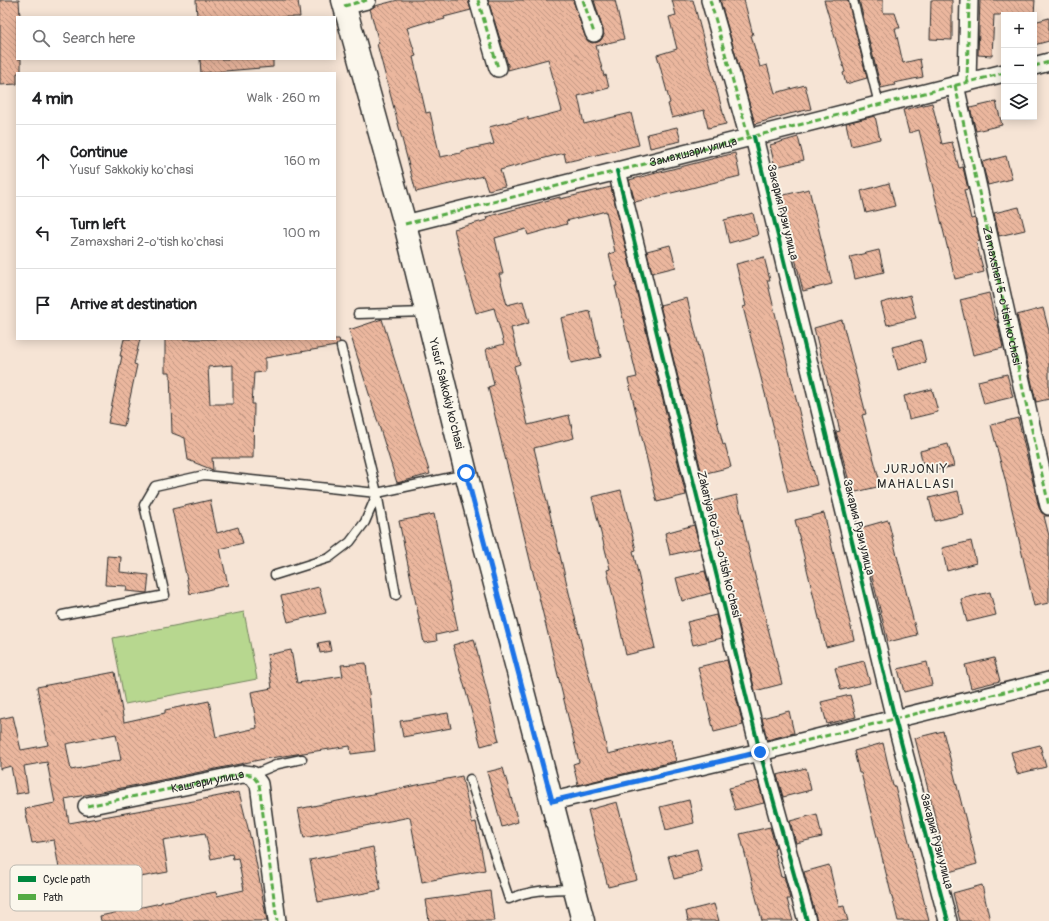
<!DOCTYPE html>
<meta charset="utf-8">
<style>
body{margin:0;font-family:Pangolin,sans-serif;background:#f6f6f6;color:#202124}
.controls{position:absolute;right:12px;top:12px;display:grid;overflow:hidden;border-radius:0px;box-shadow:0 2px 10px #0003}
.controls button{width:36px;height:36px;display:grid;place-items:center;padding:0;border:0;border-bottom:1px solid #e0e0e0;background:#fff;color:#202124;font:20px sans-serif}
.stop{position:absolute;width:12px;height:12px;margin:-9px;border:3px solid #1a73e8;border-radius:50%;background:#fff}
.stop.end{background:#1a73e8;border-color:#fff;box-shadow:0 1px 4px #0008}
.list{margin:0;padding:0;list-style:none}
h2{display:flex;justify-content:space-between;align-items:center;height:52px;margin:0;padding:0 16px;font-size:17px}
h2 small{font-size:13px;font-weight:400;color:#757577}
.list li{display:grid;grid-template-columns:26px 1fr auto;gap:12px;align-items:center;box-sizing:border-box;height:72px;padding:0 16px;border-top:1px solid #e0e0e0}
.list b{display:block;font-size:15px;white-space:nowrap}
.list p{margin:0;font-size:13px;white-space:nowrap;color:#757577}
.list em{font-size:13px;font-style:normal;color:#757577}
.icon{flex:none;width:22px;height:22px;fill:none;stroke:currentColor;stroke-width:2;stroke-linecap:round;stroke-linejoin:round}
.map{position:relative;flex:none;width:1049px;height:921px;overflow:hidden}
.search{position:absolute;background:#fff;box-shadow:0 2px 10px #0003;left:16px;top:16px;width:320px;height:44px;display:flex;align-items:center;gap:10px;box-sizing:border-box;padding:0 14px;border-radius:0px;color:#757577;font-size:15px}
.panel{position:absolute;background:#fff;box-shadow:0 2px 10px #0003;left:16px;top:72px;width:320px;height:268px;border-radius:0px}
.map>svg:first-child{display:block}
.green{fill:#b7d78f;stroke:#71815d}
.building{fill:url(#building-back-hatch);stroke:#2b2b2b;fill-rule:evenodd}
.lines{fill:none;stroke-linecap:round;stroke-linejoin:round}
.lane-casing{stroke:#2b2b2b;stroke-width:11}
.street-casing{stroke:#2b2b2b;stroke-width:20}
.secondary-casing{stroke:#2b2b2b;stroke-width:25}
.lane{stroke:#fbf7ec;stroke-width:8}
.street{stroke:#fbf7ec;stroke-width:17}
.secondary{stroke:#fbf7ec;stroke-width:22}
.quiet{stroke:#54ab44;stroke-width:3;stroke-dasharray:6 3;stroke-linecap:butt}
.cycleway-casing{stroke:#fbf7ec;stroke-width:6}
.cycleway{stroke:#00873e;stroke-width:4}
.route{stroke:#1a73e8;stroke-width:5}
.labels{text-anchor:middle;stroke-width:3.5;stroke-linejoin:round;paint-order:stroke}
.street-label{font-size:12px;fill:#2b2b2b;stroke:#fbf7ec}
.neighbourhood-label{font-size:13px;letter-spacing:1px;fill:#2b2b2b;stroke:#fbf7ec}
.key{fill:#fbf7ec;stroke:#bdbab2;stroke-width:1}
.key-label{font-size:11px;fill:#2b2b2b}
</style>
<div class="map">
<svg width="1049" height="921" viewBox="0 0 1049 921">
<defs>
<pattern id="building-back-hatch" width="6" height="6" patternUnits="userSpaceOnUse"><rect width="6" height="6" fill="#ebb79e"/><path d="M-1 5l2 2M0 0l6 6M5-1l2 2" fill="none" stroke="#bf9581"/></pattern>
</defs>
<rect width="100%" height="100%" fill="#f6e4d5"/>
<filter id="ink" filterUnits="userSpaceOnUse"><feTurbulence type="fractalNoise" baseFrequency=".025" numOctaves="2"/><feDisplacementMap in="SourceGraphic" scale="8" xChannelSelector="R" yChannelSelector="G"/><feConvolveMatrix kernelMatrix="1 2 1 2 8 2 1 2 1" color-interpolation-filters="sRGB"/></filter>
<g filter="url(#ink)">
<!-- green -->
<polygon class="green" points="244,612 257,679 125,704 113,638"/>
<!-- building -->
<g class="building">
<polygon points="0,0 19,0 20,17 17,17 17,59 21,59 21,73 17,73 17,84 0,85"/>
<polygon points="196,0 298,0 300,17 197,17"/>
<polygon points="398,0 468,0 471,10 444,17 445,19 430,23 430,21 407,28 416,56 413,57 426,113 430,112 440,157 461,153 461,151 494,144 489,127 528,117 528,120 562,111 548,59 508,70 508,65 488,0 573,0 585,36 588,41 592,43 598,42 601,40 604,35 603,30 594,0 615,0 624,39 596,46 604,76 606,75 609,88 578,96 584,124 631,113 639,145 566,162 564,153 500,170 505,186 488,190 483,176 416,192 377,44 379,43 370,9 375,6"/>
<polygon points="672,0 693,0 726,124 708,128 704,110 672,118 668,104 670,103 657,55 677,49 669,17 676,15"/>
<polygon points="720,0 744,0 753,35 751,35 760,67 767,65 775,93 805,85 811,109 789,114 755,124"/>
<polygon points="824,0 848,0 867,78 846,84 843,73 845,72"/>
<polygon points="859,0 883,0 883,13 895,13 900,28 895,28 903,63 920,59 923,77 894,83 895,85 881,88"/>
<polygon points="931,0 952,0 952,40 930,39"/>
<polygon points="980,0 1035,0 1034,15 994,15 992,56 978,55"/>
<polygon points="1049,18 1049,41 1034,45 1034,22"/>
<polygon points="200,59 273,59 273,67 201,73"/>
<polygon points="996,102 1002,125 976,131 970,108"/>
<polygon points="932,103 942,144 952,142 959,168 963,167 968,189 964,190 971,219 975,218 980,241 976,242 984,272 955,279 919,130 909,133 903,110"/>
<polygon points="875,116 880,139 851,146 846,123"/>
<polygon points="677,127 681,141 650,148 647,134"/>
<polygon points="798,137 804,160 775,167 770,145"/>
<polygon points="735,153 740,176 635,202 629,180"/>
<polygon points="1006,156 1012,179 988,185 982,162"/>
<polygon points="889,183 895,206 866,213 861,191"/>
<polygon points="611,187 686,495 657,502 628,379 637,377 615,286 617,286 609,254 615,252 606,211 566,221 567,224 528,235 526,229 495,238 503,274 499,274 507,305 523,301 529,323 511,328 520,364 514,366 528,425 569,415 574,438 534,448 608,754 671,739 676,761 578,785 573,764 579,762 488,387 494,385 486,349 504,344 494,308 476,313 461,261 462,261 454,229 487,220 486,217 560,197 560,199"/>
<polygon points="809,189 832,284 803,291 780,196"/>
<polygon points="1019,207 1025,230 999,236 994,213"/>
<polygon points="753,213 758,235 729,243 724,220"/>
<polygon points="670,245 676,267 652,273 647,251"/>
<polygon points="879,250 884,272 855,279 850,257"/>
<polygon points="764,257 770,280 767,280 817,485 788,492 773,430 774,429 743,307 746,306 736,264"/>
<polygon points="989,293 995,320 997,320 1003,348 973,355 960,300"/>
<polygon points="910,295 916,318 887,325 881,303"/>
<polygon points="687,298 723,445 725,444 731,467 702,474 660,305"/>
<polygon points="1043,308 1049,331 1049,399 1036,402 1017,315"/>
<polygon points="590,311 601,357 571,363 561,318"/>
<polygon points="382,319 430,474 397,483 349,330"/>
<polygon points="842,320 866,414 862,415 881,486 852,493 836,432 840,431 814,328"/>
<polygon points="124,339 140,339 134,364 137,365 124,426 108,423 122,356 120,356"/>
<path d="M165,339H339L340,342L336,346L265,358V372L254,373L252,404H254L253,458H212L213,470L188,460L185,438L172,433L170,372H165ZM233,365V404H210L208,367Z"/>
<polygon points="921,340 926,362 898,370 892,347"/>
<polygon points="1007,374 1013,397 984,404 978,381"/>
<polygon points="932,389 938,412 909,419 904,396"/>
<polygon points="1018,418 1039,508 1042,513 1049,516 1044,516 1049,536 1049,603 1034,606 1006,483 991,425"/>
<polygon points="948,444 954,466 925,473 920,451"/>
<polygon points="621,490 636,550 633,551 655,648 626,655 607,570 610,569 592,497"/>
<polygon points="958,491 963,514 935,521 929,498"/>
<polygon points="737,495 751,560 782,684 755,691 709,502"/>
<polygon points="210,500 217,533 238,527 243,543 220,549 228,585 190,594 172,509"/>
<polygon points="824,513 854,640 826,647 795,520"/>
<polygon points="434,514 458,630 436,635 437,641 424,643 399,521"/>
<polygon points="888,520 917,635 888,642 860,528"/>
<polygon points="694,525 700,548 670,555 665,533"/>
<polygon points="971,541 976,563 947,571 942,548"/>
<polygon points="107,556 121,557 120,572 149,575 147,593 126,591 127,586 105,585"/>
<polygon points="705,571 711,593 682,601 676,578"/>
<polygon points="319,587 326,613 288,622 281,596"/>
<polygon points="990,592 996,615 967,622 961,599"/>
<polygon points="716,615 722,638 693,645 687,622"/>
<polygon points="474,639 499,741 481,746 453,645"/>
<polygon points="329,641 331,651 320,653 318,643"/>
<path d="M291,650L297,683L343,676L341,665L366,663L375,751L351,754L350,746L303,753L264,759L137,785L65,799L69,823L199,800L239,792L255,856L267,921H101L100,916L161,903V902L216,892L217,896L244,890L238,858L233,859L232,854L211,859L205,833L163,840L168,872L63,891L54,840L32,843L25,809L55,803L47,762L24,766L28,792L16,794L11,766L0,769V719L13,716L21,750L48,745L37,687L115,672L124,722L165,713V710L209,701L216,737L257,728L251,692L272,688L267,655ZM116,734L121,760L71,770L66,744Z"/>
<polygon points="994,658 1000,681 971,688 965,665"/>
<polygon points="727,660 743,725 714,732 698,667"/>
<polygon points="864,661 870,683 841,690 835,668"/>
<polygon points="927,662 932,685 904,692 898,669"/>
<polygon points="850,695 856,717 827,724 821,702"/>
<polygon points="789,711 794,733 767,740 762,718"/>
<polygon points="448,713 451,728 403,737 400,721"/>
<polygon points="943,731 977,864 949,872 915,738"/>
<polygon points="883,743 893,786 895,786 929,921 898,921 861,773 859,773 854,751"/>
<polygon points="1040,745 1046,767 1017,774 1011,752"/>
<polygon points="503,768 518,822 502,827 487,772"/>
<polygon points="806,768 811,790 783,797 777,775"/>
<polygon points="462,776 472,823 476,822 485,870 422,882 410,817 304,838 298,809"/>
<polygon points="758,781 764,803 735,810 729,788"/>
<polygon points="689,800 694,823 666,830 660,807"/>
<polygon points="617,802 637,880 608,887 588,810"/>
<polygon points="817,814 822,837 796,843 790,821"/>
<polygon points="770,827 776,848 774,849 781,877 784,876 790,899 787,899 793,921 762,921 740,834"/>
<polygon points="373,847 381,890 318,902 310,860"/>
<polygon points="697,849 702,872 674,879 668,856"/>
<polygon points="829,865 839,907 844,906 848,921 817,921 804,872"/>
<polygon points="982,885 990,921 960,921 953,893"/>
<polygon points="490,891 494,921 429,921 426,900"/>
<polygon points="714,904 719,921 688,921 686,911"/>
</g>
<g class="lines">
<defs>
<g id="lane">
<polyline points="853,0 879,104"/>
<polyline points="358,314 426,312"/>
<polyline points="341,347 377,493 396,595"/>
<polyline points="275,575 329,558 350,542 365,522 377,494"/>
<polyline points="62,615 165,595 144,505 155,486 204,475 377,493 466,474"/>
<polyline points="252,775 278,764 302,759"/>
<path d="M470,779L509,899C529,890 552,889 573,889"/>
</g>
<g id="street">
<polyline points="478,0 498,68"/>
<polyline points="583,0 594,33"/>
<polyline points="710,0 749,138"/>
<polyline points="344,6 367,0"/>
<polyline points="1034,66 1049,62"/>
<polyline points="967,82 969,0"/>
<path id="s1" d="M955,85L1049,506"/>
<polyline points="754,137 895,719 948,921"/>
<polyline points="617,171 760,752 807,921"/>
<path id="s2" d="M405,224L617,171L1004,73"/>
<polyline points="553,801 760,752 1049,681"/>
<path id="s3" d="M87,806L243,774L252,775L259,784L277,921"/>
</g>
<g id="secondary">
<path id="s4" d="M343,0L405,224L466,473L583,921"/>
</g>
</defs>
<!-- lane casing -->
<use href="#lane" class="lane-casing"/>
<!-- street casing -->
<use href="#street" class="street-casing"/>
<!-- secondary casing -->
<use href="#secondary" class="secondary-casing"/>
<!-- lane -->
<use href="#lane" class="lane"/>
<!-- street -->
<use href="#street" class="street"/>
<!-- secondary -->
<use href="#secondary" class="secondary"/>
<!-- quiet -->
<g class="quiet">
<polyline points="478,0 498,68"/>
<polyline points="583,0 594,33"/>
<polyline points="710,0 749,138"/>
<polyline points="344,6 367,0"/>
<polyline points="1034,66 1049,62"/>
<polyline points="967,82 969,0"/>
<polyline points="955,85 1049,506"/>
<polyline points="405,224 617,171 1004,73"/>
<polyline points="553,801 760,752 1049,681"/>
<polyline points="87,806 243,774 252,775 259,784 277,921"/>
</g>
<defs>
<g id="cycleway">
<polyline points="754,137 895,719 948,921"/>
<polyline points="617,171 760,752 807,921"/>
</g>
</defs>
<!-- cycleway casing -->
<use href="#cycleway" class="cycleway-casing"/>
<!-- cycleway -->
<use href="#cycleway" class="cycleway"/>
</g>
</g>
<g class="lines" filter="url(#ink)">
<!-- route -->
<polyline class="route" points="466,473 552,801 760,752"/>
</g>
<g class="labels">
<!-- street labels -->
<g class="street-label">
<text dy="4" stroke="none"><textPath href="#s2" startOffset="297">Замахшари улица</textPath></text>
<text transform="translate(783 212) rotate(76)" y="4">Закария Рузи улица</text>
<text dy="4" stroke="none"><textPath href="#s1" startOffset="216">Zamaxshari 5-o'tish ko'chasi</textPath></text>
<text dy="4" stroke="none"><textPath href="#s4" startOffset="407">Yusuf Sakkokiy ko'chasi</textPath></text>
<text transform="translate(859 527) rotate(76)" y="4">Закария Рузи улица</text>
<text transform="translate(719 544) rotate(76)" y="4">Zakariya Ro'zi 3-o'tish ko'chasi</text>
<text dy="4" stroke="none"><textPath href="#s3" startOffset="123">Кашгари улица</textPath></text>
<text transform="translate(937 841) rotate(75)" y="4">Закария Рузи улица</text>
</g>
<!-- neighbourhood labels -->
<g class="neighbourhood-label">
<text x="916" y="473">JURJONIY<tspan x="916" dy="15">MAHALLASI</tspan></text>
</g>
</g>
<!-- legend -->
<rect x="10" y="865" width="132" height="46" rx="6" class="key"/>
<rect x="18" y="876" width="18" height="6" fill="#00873e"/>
<rect x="18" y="894" width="18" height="6" fill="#54ab44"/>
<g class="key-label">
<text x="43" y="883">Cycle path</text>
<text x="43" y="901">Path</text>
</g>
</svg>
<div class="controls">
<button>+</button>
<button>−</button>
<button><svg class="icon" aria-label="layers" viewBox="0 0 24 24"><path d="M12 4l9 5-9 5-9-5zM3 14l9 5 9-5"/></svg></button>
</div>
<div class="stop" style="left:466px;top:473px"></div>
<div class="stop end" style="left:760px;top:752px"></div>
<div class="search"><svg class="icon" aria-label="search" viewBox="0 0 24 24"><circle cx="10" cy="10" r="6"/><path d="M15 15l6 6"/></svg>Search here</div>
<section class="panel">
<h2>4 min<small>Walk · 260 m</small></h2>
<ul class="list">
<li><svg class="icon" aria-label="ahead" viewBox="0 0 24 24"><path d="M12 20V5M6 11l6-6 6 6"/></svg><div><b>Continue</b><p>Yusuf Sakkokiy ko'chasi</p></div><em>160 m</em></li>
<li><svg class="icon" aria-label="left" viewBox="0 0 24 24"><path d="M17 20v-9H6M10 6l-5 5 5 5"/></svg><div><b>Turn left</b><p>Zamaxshari 2-o'tish ko'chasi</p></div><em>100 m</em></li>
<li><svg class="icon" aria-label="arrive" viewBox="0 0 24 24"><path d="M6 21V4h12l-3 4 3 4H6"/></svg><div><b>Arrive at destination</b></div></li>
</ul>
</section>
</div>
